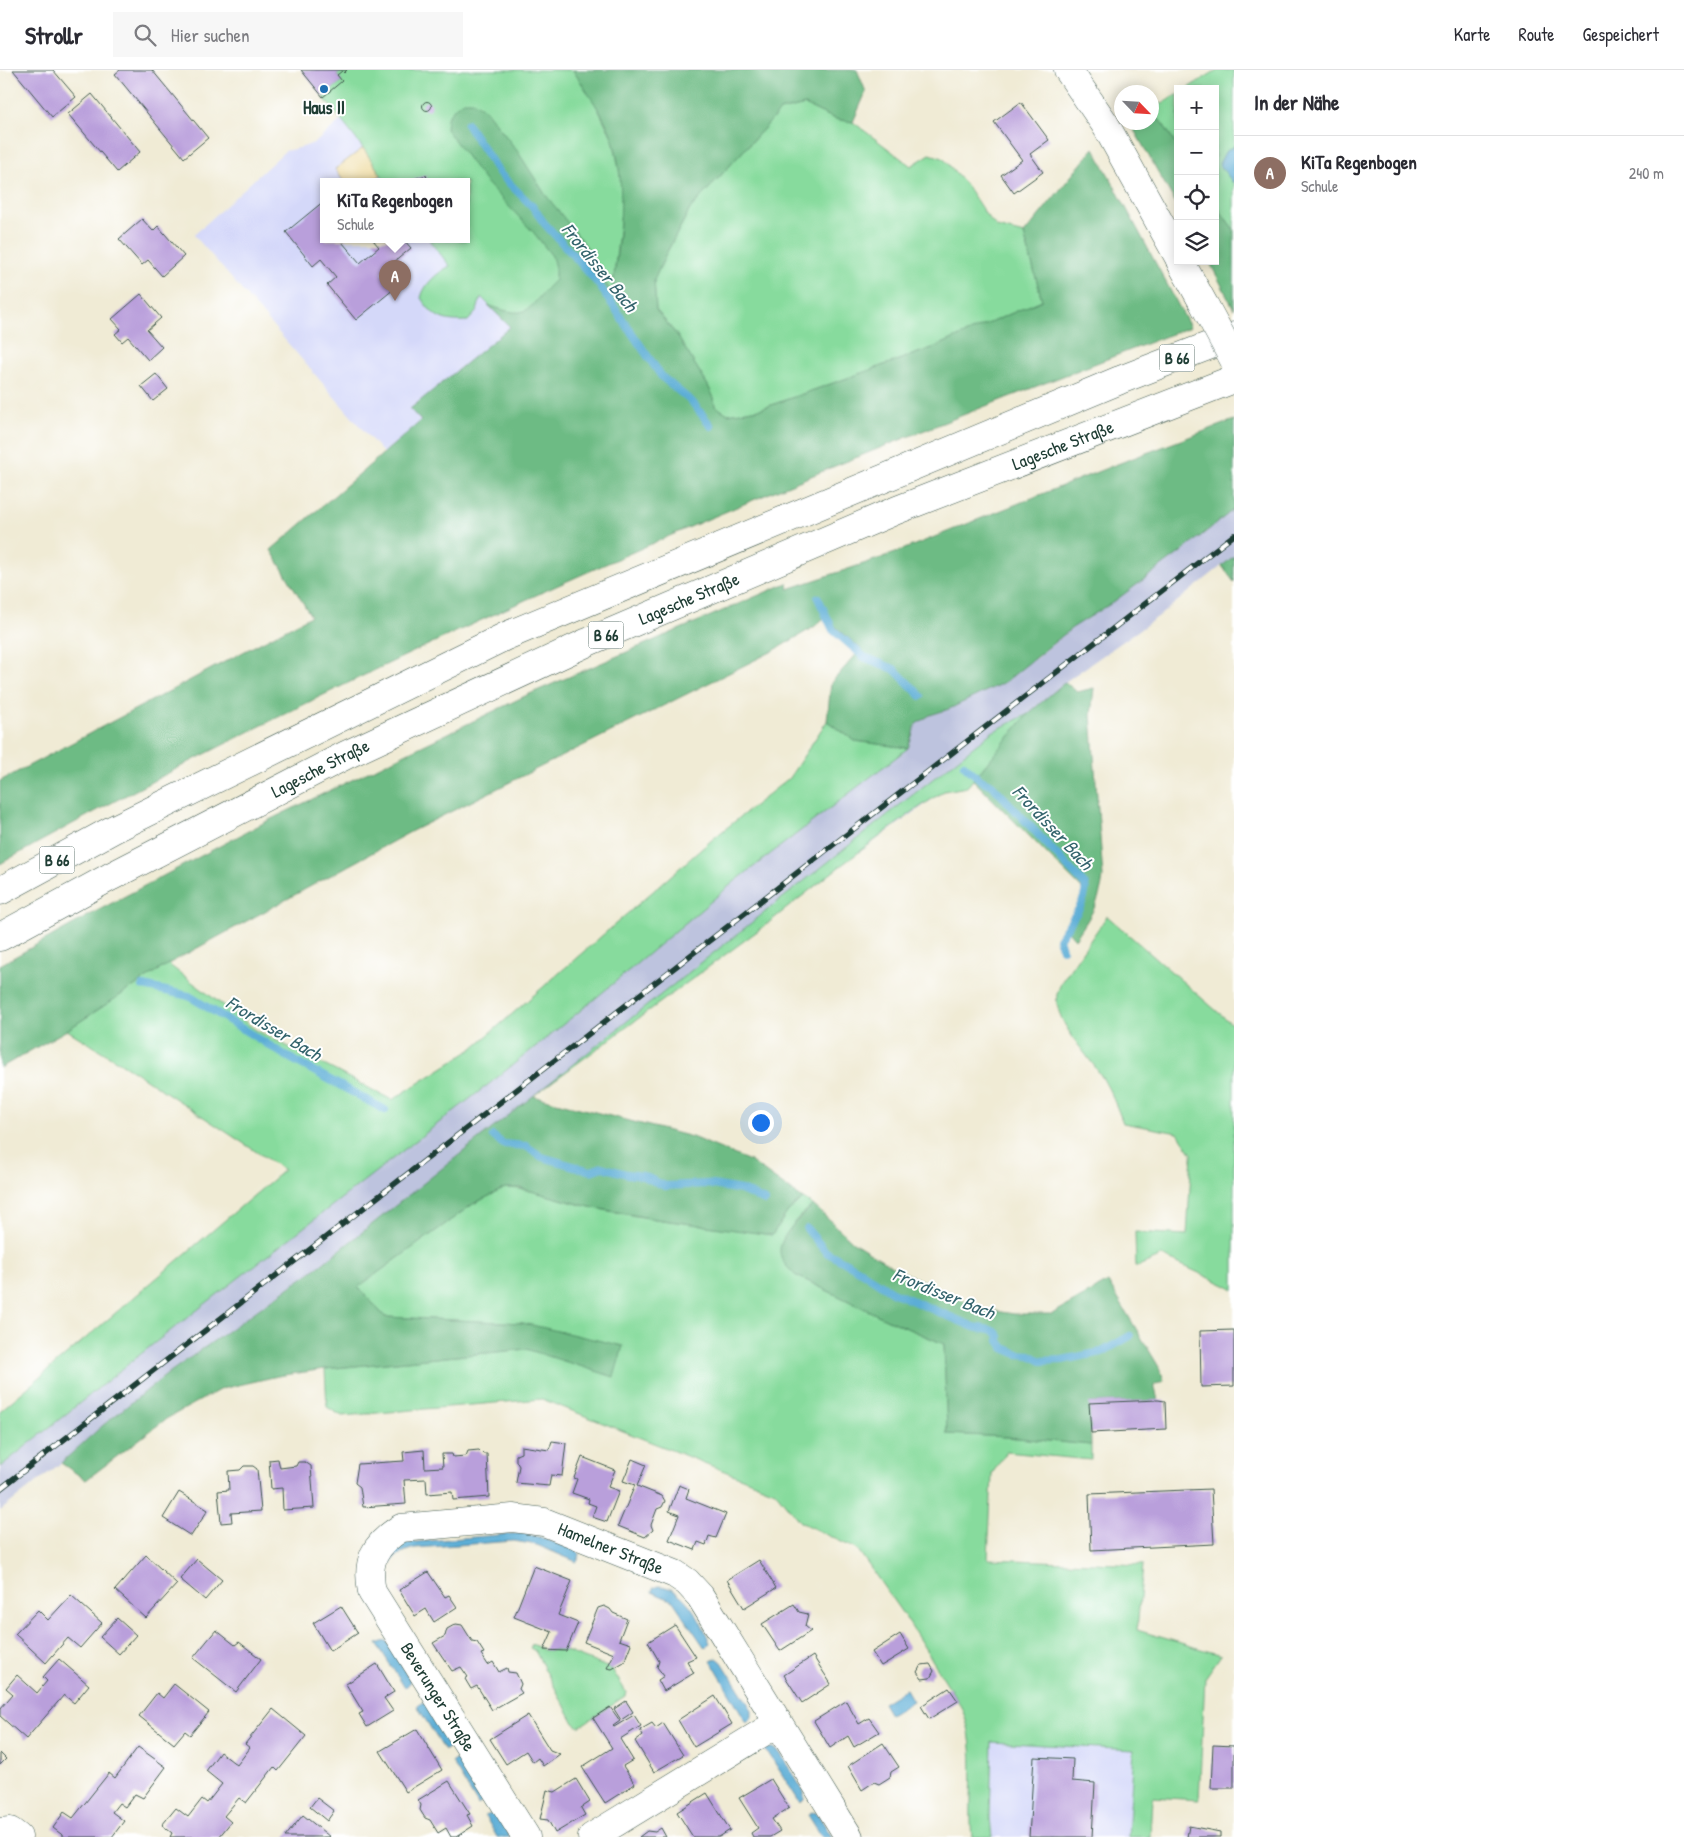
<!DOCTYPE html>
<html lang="de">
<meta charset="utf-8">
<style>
body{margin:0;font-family:"Patrick Hand",sans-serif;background:#f7f7f7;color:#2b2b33}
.controls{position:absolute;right:15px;top:15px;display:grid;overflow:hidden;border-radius:0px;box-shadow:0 2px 12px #0003}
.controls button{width:45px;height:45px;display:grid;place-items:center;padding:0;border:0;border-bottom:1px solid #e1e1e2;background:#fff;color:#2b2b33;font:25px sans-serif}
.compass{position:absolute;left:1114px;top:15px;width:45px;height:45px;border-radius:50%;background:#fff;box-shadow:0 2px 12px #0003;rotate:115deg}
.you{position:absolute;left:760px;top:1052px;width:18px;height:18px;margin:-12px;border:4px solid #fff;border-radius:50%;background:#1a73e8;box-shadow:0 0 0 8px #1a73e833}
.badge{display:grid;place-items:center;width:32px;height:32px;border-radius:50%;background:#0b8043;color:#fff;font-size:16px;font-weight:700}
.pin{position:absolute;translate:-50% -41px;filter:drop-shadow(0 1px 2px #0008)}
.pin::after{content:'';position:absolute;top:26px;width:18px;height:15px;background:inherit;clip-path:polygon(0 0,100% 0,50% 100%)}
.popup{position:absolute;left:320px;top:108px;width:150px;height:65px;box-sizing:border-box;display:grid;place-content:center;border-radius:0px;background:#fff;filter:drop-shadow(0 1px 4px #0005);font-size:16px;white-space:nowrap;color:#7c7c81}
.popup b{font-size:19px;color:#2b2b33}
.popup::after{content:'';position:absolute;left:50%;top:100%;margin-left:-10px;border:10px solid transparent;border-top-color:#fff}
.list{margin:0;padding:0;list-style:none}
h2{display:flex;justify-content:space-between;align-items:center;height:65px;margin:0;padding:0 20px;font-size:21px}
h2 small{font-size:16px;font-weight:400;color:#7c7c81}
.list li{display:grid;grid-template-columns:32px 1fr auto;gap:15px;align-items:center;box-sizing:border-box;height:75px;padding:0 20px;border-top:1px solid #e1e1e2}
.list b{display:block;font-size:19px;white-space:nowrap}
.list p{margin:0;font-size:16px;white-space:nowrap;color:#7c7c81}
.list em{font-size:16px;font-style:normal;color:#7c7c81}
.icon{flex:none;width:28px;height:28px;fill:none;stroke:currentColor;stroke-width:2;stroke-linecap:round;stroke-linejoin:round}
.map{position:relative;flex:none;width:1234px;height:1767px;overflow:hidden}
header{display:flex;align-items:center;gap:30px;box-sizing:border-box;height:70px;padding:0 25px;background:#fff;border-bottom:1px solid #e1e1e2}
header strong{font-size:24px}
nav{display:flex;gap:28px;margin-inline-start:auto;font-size:18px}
.search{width:350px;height:45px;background:#f7f7f7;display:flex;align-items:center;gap:12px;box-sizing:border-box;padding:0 18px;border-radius:0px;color:#7c7c81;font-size:19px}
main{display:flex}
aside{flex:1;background:#fff}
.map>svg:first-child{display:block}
.built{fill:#d4d8f9}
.industrial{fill:#bdc3de}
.green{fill:#87db9d;stroke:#538c68}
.forest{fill:#6dbb84;stroke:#467c5c}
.sand{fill:#eeda9e;stroke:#868c69}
.water{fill:#5badd6;stroke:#3d7585}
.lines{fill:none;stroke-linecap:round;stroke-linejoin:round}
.stream{stroke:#5badd6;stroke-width:8}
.building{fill:#b99fdb}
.minor-casing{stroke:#3e574c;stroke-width:29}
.trunk-casing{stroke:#3e574c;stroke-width:29}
.minor{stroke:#fff;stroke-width:28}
.trunk{stroke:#fff;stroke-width:28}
.rail-casing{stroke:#1f3d34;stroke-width:5.5}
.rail{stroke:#fff;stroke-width:4;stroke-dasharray:11;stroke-linecap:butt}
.minor-bridge-casing{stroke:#3e574c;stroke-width:29;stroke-linecap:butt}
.minor-bridge{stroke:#fff;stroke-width:28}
.poi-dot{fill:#1f6fb2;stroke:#fff;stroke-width:2}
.labels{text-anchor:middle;stroke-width:4;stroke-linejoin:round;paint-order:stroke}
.shield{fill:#fff;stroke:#627771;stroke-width:1}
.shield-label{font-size:16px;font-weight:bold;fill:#1f3d34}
.poi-label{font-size:18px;font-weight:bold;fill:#1f3d34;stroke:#fff}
.street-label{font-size:18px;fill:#1f3d34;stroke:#fff}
.water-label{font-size:19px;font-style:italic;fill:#34646d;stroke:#fff}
</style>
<header>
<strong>Strollr</strong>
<div class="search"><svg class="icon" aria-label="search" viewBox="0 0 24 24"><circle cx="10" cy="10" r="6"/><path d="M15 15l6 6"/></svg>Hier suchen</div>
<nav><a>Karte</a><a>Route</a><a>Gespeichert</a></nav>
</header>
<main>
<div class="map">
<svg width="1234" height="1767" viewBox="0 0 1234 1767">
<rect width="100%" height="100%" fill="#fff"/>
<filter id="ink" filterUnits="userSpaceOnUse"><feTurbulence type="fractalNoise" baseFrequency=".02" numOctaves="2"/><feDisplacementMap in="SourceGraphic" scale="10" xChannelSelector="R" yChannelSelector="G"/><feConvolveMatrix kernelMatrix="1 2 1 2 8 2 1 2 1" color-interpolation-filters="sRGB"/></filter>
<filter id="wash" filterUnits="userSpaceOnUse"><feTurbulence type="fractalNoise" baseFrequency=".0096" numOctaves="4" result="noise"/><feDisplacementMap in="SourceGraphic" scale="20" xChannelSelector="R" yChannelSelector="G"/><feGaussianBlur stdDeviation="1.12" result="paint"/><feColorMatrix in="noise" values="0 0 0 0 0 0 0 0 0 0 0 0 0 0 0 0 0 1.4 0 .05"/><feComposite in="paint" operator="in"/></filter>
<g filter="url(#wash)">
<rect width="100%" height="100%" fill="#f0ebd5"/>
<!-- built -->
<g class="built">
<polygon points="349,46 403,112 324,112 324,170 466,170 511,257 410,339 422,351 383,383 194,165 285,81 303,77 316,72 340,51"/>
<polygon points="992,1672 1134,1680 1128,1767 992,1767 990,1749"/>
</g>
<!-- industrial -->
<polygon class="industrial" points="1234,439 1234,486 1159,546 1065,612 1028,644 967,717 944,721 839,797 767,854 533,1026 321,1195 170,1302 102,1356 61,1393 0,1441 0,1397 40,1365 152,1275 489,1014 591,932 734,812 908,678 916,654 930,645 949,639 1036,588 1072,558 1112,533 1181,482"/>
<!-- green -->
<g class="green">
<path d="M347,0H573L594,31L613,69L621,109L622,133L612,224L511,257L481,227L477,241L468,251C443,252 435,249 421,228C424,214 437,203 450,196L429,170H466V112H386L363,78L323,27L342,11L337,5L342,1L344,3Z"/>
<polygon points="1217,0 1234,0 1234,76 1225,82 1231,111 1234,114 1234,160 1215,134 1215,19 1186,19"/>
<polygon points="1178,24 1178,77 1163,54 1152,42 1152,39"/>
<polygon points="805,35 835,49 853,52 911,96 930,84 943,88 967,116 986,145 997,157 1024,164 1042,230 935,277 760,339 728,344 715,336 714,328 707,314 676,264 656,240 654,210 668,180 690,139 780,41"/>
<polygon points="1028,644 967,717 944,721 914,741 839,797 767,854 533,1026 992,662"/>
<polygon points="827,651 855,671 908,678 734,812 591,932 489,1014 152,1275 0,1397 0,1341 284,1100 132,1000 67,960 168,894 256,960 392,1030 472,979 714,768 789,708"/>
<path d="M1107,846L1234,956V1220L1225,1215L1162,1186L1136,1197L1135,1162L1187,1165L1192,1084L1178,1063L1123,1053C1117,1037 1111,1022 1102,1007C1088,985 1062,960 1057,934C1055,926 1059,918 1062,911Z"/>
<path d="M505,1118C534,1118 562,1131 590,1137C650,1151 711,1155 772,1165L788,1141L803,1129L813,1135L798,1148L790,1159L795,1205L888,1250L944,1274L947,1364L1007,1367L1091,1375V1390L1006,1382L992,1404L988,1489L1143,1495L1137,1560L1221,1585L1205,1608L1199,1730L1152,1727L1150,1767H1128L1134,1680L992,1672L990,1749L992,1767H972C967,1721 981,1673 958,1631L907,1550L858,1480L800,1452L775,1421L542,1329L342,1346L327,1337L325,1299L527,1279L614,1306L523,1253L385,1247L358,1217L473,1134Z"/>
<polygon points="532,1574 544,1580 566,1581 612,1599 626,1622 625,1626 579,1657 574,1653 535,1581 530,1578"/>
</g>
<!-- forest -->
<g class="forest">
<path d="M573,0H857L866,22L853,52L835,49L805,35L780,41L690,139L668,180L654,210L656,240L676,264L707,314L714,328L715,336L728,344L760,339L935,277L1042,230L1024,164L1094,78L1190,257C1006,328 822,398 642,478C423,574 208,677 0,794V711L311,546L271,480L421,351L410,339L510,257L488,235C534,252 526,237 555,210V198L552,186L534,163L485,111L446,59L447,48L455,37L464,31H473L486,40L518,82L545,124L590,181L595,196L612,223C618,172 628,121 613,70C605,45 587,23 573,0Z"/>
<polygon points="1152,42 1163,54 1178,77 1178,137 1134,60 1138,53 1152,52"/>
<polygon points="1215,134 1234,160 1234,239 1209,191 1215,191"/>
<polygon points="1234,350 1234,439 1181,482 1112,533 1072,558 1005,612 949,639 930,645 916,654 908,678 855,671 827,651 831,613 861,579 825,547 814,557 773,581 412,761 168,894 67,960 0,998 0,895 95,842 269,750 527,625 787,513 788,519 887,486 1112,396"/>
<polygon points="1234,486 1234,512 1222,496"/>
<path d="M1065,612L1077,622L1094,618L1091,645L1103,807C1100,833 1090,847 1075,869L1068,861C1072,847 1085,836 1084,821L973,710L1028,644Z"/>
<polygon points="533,1026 692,1067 750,1091 803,1129 788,1141 772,1165 655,1149 590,1137 520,1118 505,1118 473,1134 358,1217 385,1247 523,1253 623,1276 614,1307 526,1279 325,1299 278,1306 221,1319 166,1349 86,1410 61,1393 102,1356 170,1302 321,1195"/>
<path d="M813,1135L853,1172L895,1198L982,1239L1014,1244H1052L1108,1212L1159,1297L1164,1311L1154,1315L1158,1330L1090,1333L1091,1375L1007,1367L947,1364L944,1274L888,1250L795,1205C789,1199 781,1192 780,1182C779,1166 802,1145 813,1135Z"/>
</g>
<!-- sand -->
<polygon class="sand" points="363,78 381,105 371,112 344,112 335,99"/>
<!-- water -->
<g class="water">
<polygon points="1234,76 1234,114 1219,94 1225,82"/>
<path d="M521,1463L539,1467L578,1481L580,1485L577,1492L537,1475L514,1471L415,1478C399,1482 387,1491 385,1508C376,1494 392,1479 404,1473Z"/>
<path d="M658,1516C684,1516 702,1552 710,1573L705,1578L673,1531L652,1522L653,1518Z"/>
<polygon points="387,1571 410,1609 409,1614 405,1618 377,1574 382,1572"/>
<polygon points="717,1588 722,1592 752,1640 752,1647 747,1653 711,1591"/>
<polygon points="906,1619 913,1631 890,1645 883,1633"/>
<polygon points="423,1632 428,1636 451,1674 445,1681 417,1636"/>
<polygon points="762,1678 774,1678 780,1683 804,1722 804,1729 800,1733 771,1687"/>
<polygon points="460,1687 486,1729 478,1735 452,1692"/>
<polygon points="812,1742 817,1743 832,1767 822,1767 808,1745"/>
<polygon points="491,1744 498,1747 510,1767 497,1767 485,1746"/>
</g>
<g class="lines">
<!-- stream -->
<g class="stream">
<polyline points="467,54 500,104 533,137 544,153 575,187 599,215 662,307 692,332 711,356"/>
<polyline points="818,528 833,560 864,587 894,599 921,626"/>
<path d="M964,695L981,710L992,715L1085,815C1089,830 1067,856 1059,869L1062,879"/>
<polyline points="143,916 189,926 288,987 385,1040"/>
<polyline points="493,1066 503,1074 526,1076 542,1087 591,1101 602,1097 627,1104 643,1106 665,1116 707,1114 741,1120 765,1131"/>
<polyline points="807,1159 826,1182 859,1200 892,1222 974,1257 995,1261 999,1266 999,1271 1004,1278 1018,1284 1030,1285 1041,1291 1062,1290 1102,1282 1130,1266"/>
</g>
</g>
<g id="blocks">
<!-- building -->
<g class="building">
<polygon points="13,0 53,0 76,27 52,47"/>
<polygon points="120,0 152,0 208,68 184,88 115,4"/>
<polygon points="301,0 347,0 344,3 342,1 337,5 342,11 323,27"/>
<polygon points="92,24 140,82 117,102 68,44"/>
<circle cx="427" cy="36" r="4.5"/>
<polygon points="1021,32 1049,70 1030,84 1043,102 1014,123 1001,105 1022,90 994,52"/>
<polygon points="426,105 428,112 415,112 414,109"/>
<polygon points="324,131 324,170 346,170 342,172 360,193 379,177 373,170 404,170 411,178 381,203 394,219 356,250 327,215 336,207 321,189 313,196 286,162"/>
<polygon points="142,149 153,161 158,156 184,186 162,206 148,190 142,195 119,169"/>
<polygon points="141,224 161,248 147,260 162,277 148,290 128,267 122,272 115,264 121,259 112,249"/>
<polygon points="156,304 168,319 153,331 141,316"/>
<polygon points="1234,1260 1234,1316 1201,1317 1200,1261"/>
<polygon points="1158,1330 1165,1331 1166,1359 1091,1363 1089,1333"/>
<polygon points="552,1371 566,1373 562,1406 551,1405 549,1416 516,1413 519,1396 516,1391 516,1385 521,1383 521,1376 549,1380"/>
<polygon points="424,1380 425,1398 443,1397 442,1384 452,1384 453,1387 466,1386 468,1381 479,1380 483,1384 487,1384 489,1427 453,1430 452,1422 427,1424 426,1409 404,1410 406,1434 363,1437 360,1417 355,1413 358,1394 404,1391 403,1382"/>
<polygon points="582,1387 615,1400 608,1417 619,1421 607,1452 592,1447 596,1436 588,1433 589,1429 572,1423 577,1409 574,1408"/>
<polygon points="278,1389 280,1398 296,1396 298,1392 305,1392 311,1396 314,1438 283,1440 282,1418 271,1419 269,1390"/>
<polygon points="632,1389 646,1395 637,1416 662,1426 665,1431 662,1437 657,1439 651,1455 653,1460 645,1467 618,1456 635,1415 623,1411"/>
<polygon points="244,1396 253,1396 257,1399 261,1441 231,1443 232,1452 221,1453 218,1421 229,1420 228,1401 240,1400"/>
<polygon points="679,1415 689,1419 686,1428 726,1444 716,1468 709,1466 706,1475 698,1472 695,1480 669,1470 679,1445 669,1441"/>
<polygon points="1211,1419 1214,1474 1091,1480 1089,1424"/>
<polygon points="179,1422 208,1440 191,1466 163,1448"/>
<polygon points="146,1485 177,1514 146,1548 115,1520"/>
<polygon points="197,1489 222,1510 205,1530 180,1509"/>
<polygon points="759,1490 776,1518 744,1538 727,1510"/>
<polygon points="534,1496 572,1511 558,1545 578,1553 566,1581 544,1580 552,1562 514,1547"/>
<polygon points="428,1502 445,1527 449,1525 457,1537 434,1552 426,1539 415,1546 399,1520"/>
<polygon points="71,1525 102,1553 80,1578 68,1568 46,1593 15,1564 38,1540 48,1550"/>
<polygon points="794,1534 799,1542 808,1544 805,1556 811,1561 780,1581 762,1554"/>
<polygon points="341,1536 358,1563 330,1581 313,1553"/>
<polygon points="604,1536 610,1539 613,1543 627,1549 619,1570 631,1574 624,1592 612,1599 607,1598 614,1584 584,1572 598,1538"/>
<polygon points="117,1548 136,1565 119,1584 100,1567"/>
<polygon points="456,1554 462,1555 472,1571 477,1572 484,1583 481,1584 488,1595 493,1592 499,1602 507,1598 508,1602 516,1603 521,1614 519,1619 522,1623 492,1640 477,1616 471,1619 465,1609 468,1607 461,1597 452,1601 433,1573 445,1566 447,1559"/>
<polygon points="675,1555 696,1587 687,1591 694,1603 664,1621 658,1610 664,1606 657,1597 659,1591 648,1572"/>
<polygon points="216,1560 235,1575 239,1572 261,1589 236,1622 193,1588"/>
<polygon points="900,1564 909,1579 881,1596 872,1582"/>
<polygon points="813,1586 831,1614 802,1633 784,1605"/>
<polygon points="59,1589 89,1615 74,1633 64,1625 26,1669 0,1646 0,1639 13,1624 6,1618 17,1605 37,1623 47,1611 43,1607"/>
<polygon points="377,1594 394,1622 384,1628 393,1641 367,1657 359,1644 363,1642 346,1614"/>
<polygon points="930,1594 934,1601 930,1608 922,1609 917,1602 921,1595"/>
<polygon points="174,1614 209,1642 190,1665 185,1661 174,1674 139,1646 157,1623 163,1628"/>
<polygon points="949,1618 958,1631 929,1649 921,1636"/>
<polygon points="715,1626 732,1654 694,1677 678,1650"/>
<polygon points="626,1631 633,1642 621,1650 614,1639"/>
<polygon points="846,1631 859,1654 869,1648 879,1662 854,1677 848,1666 830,1678 814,1651"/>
<polygon points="610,1637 620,1651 613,1656 614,1657 634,1645 641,1656 620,1669 633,1690 623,1696 635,1714 605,1733 582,1697 612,1678 593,1648"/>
<polygon points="273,1639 306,1666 278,1701 274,1697 246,1733 239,1728 224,1746 231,1752 219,1767 170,1767 172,1763 162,1755 176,1738 188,1747 202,1729 207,1733 222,1714 206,1701 220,1682 237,1695 250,1678 245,1674"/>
<polygon points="528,1645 550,1680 560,1684 543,1696 538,1688 533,1692 526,1681 506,1694 490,1669"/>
<polygon points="652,1653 656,1658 663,1653 683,1685 654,1702 635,1671 643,1665 640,1660"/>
<polygon points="417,1659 442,1700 406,1722 380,1681"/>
<polygon points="883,1673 899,1697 891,1702 890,1707 879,1714 874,1712 862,1720 848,1696"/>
<polygon points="1213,1675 1234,1676 1234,1718 1211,1718"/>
<polygon points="138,1677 166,1697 143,1728 135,1724 125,1737 119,1733 112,1742 124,1751 112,1767 65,1767 53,1758 64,1742 73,1748 109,1703 115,1708"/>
<polygon points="0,1683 6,1689 0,1695"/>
<polygon points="1034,1687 1073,1689 1072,1711 1095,1713 1092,1767 1029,1767"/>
<polygon points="576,1709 590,1732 581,1738 585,1745 555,1763 548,1750 540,1749 547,1720 555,1722"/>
<polygon points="771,1709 789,1738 772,1749 780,1761 770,1767 753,1767 751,1763 758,1758 739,1728"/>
<polygon points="449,1711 470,1744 467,1745 473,1756 456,1767 451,1767 446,1758 438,1763 430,1750 425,1748 420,1740 421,1735 418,1730"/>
<polygon points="707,1723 730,1760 719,1767 693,1767 677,1742"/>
<polygon points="317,1728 334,1741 327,1751 310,1737"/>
<polygon points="303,1745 330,1767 285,1767"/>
<polygon points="1189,1756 1220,1762 1220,1767 1187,1767"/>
<polygon points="661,1758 666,1767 639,1767 647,1761 655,1762"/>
</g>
</g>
</g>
<g filter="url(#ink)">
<use href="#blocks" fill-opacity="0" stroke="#3e574c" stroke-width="1"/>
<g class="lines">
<defs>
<g id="minor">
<polyline points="1068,0 1105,54 1178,186"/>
<polyline points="1180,191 1206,238"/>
<polyline points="0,1762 10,1761 18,1767"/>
<path id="s1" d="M526,1767L372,1522C366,1491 374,1475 401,1458L513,1448L544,1452L675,1504L687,1512L700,1526L849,1767"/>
<polyline points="592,1767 778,1653"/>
</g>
<g id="trunk">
<polyline points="0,821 114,759 506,566 1120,310 1234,266"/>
<path id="s2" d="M0,867L110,807L346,685L588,572L897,440L1234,309"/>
</g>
</defs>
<!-- minor casing -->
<use href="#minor" class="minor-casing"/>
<!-- trunk casing -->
<use href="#trunk" class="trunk-casing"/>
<!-- minor -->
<use href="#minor" class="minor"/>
<!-- trunk -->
<use href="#trunk" class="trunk"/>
<defs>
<polyline id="rail" points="0,1419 1234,465"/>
</defs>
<!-- rail casing -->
<use href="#rail" class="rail-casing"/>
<!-- rail -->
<use href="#rail" class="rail"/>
<defs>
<polyline id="minor-bridge" points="1206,238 1234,290"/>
</defs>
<!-- minor-bridge casing -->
<use href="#minor-bridge" class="minor-bridge-casing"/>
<!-- minor-bridge -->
<use href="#minor-bridge" class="minor-bridge"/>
</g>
</g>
<!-- markers -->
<circle class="poi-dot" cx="324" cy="19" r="5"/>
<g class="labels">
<!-- shield labels -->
<g class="shield">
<rect x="1159.5" y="274.5" width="35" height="27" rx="4"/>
<rect x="588.5" y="551.5" width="35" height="27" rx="4"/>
<rect x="39.5" y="776.5" width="35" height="27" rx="4"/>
</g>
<g class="shield-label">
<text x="1177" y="294">B 66</text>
<text x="606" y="571">B 66</text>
<text x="57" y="796">B 66</text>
</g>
<!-- poi labels -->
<g class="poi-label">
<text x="324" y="44">Haus II</text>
</g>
<!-- street labels -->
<g class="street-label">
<text dy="6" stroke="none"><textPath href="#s2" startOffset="1172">Lagesche Straße</textPath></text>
<text dy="6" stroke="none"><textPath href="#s2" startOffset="768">Lagesche Straße</textPath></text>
<text dy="6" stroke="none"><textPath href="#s2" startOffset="362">Lagesche Straße</textPath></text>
<text dy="6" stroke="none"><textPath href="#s1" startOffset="581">Hamelner Straße</textPath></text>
<text transform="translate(438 1627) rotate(58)" y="6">Beverunger Straße</text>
</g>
<!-- water labels -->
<g class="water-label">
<text transform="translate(600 197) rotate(51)" y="7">Frordisser Bach</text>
<text transform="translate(1053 757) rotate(47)" y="7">Frordisser Bach</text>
<text transform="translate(274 958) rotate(31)" y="7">Frordisser Bach</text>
<text transform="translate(944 1223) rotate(22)" y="7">Frordisser Bach</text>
</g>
</g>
</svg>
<div class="controls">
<button>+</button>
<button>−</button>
<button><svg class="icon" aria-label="locate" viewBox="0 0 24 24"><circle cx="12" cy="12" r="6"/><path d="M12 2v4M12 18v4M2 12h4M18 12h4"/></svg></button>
<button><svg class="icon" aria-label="layers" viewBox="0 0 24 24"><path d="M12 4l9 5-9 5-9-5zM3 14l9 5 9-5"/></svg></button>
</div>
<svg class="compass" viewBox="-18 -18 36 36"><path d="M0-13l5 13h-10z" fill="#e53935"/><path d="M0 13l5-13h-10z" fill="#7c7c81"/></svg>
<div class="you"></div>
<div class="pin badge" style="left:395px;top:231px;background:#8d6e63">A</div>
<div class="popup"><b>KiTa Regenbogen</b>Schule</div>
</div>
<aside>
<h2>In der Nähe<small></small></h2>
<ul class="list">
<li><span class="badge" style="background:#8d6e63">A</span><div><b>KiTa Regenbogen</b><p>Schule</p></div><em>240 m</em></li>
</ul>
</aside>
</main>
